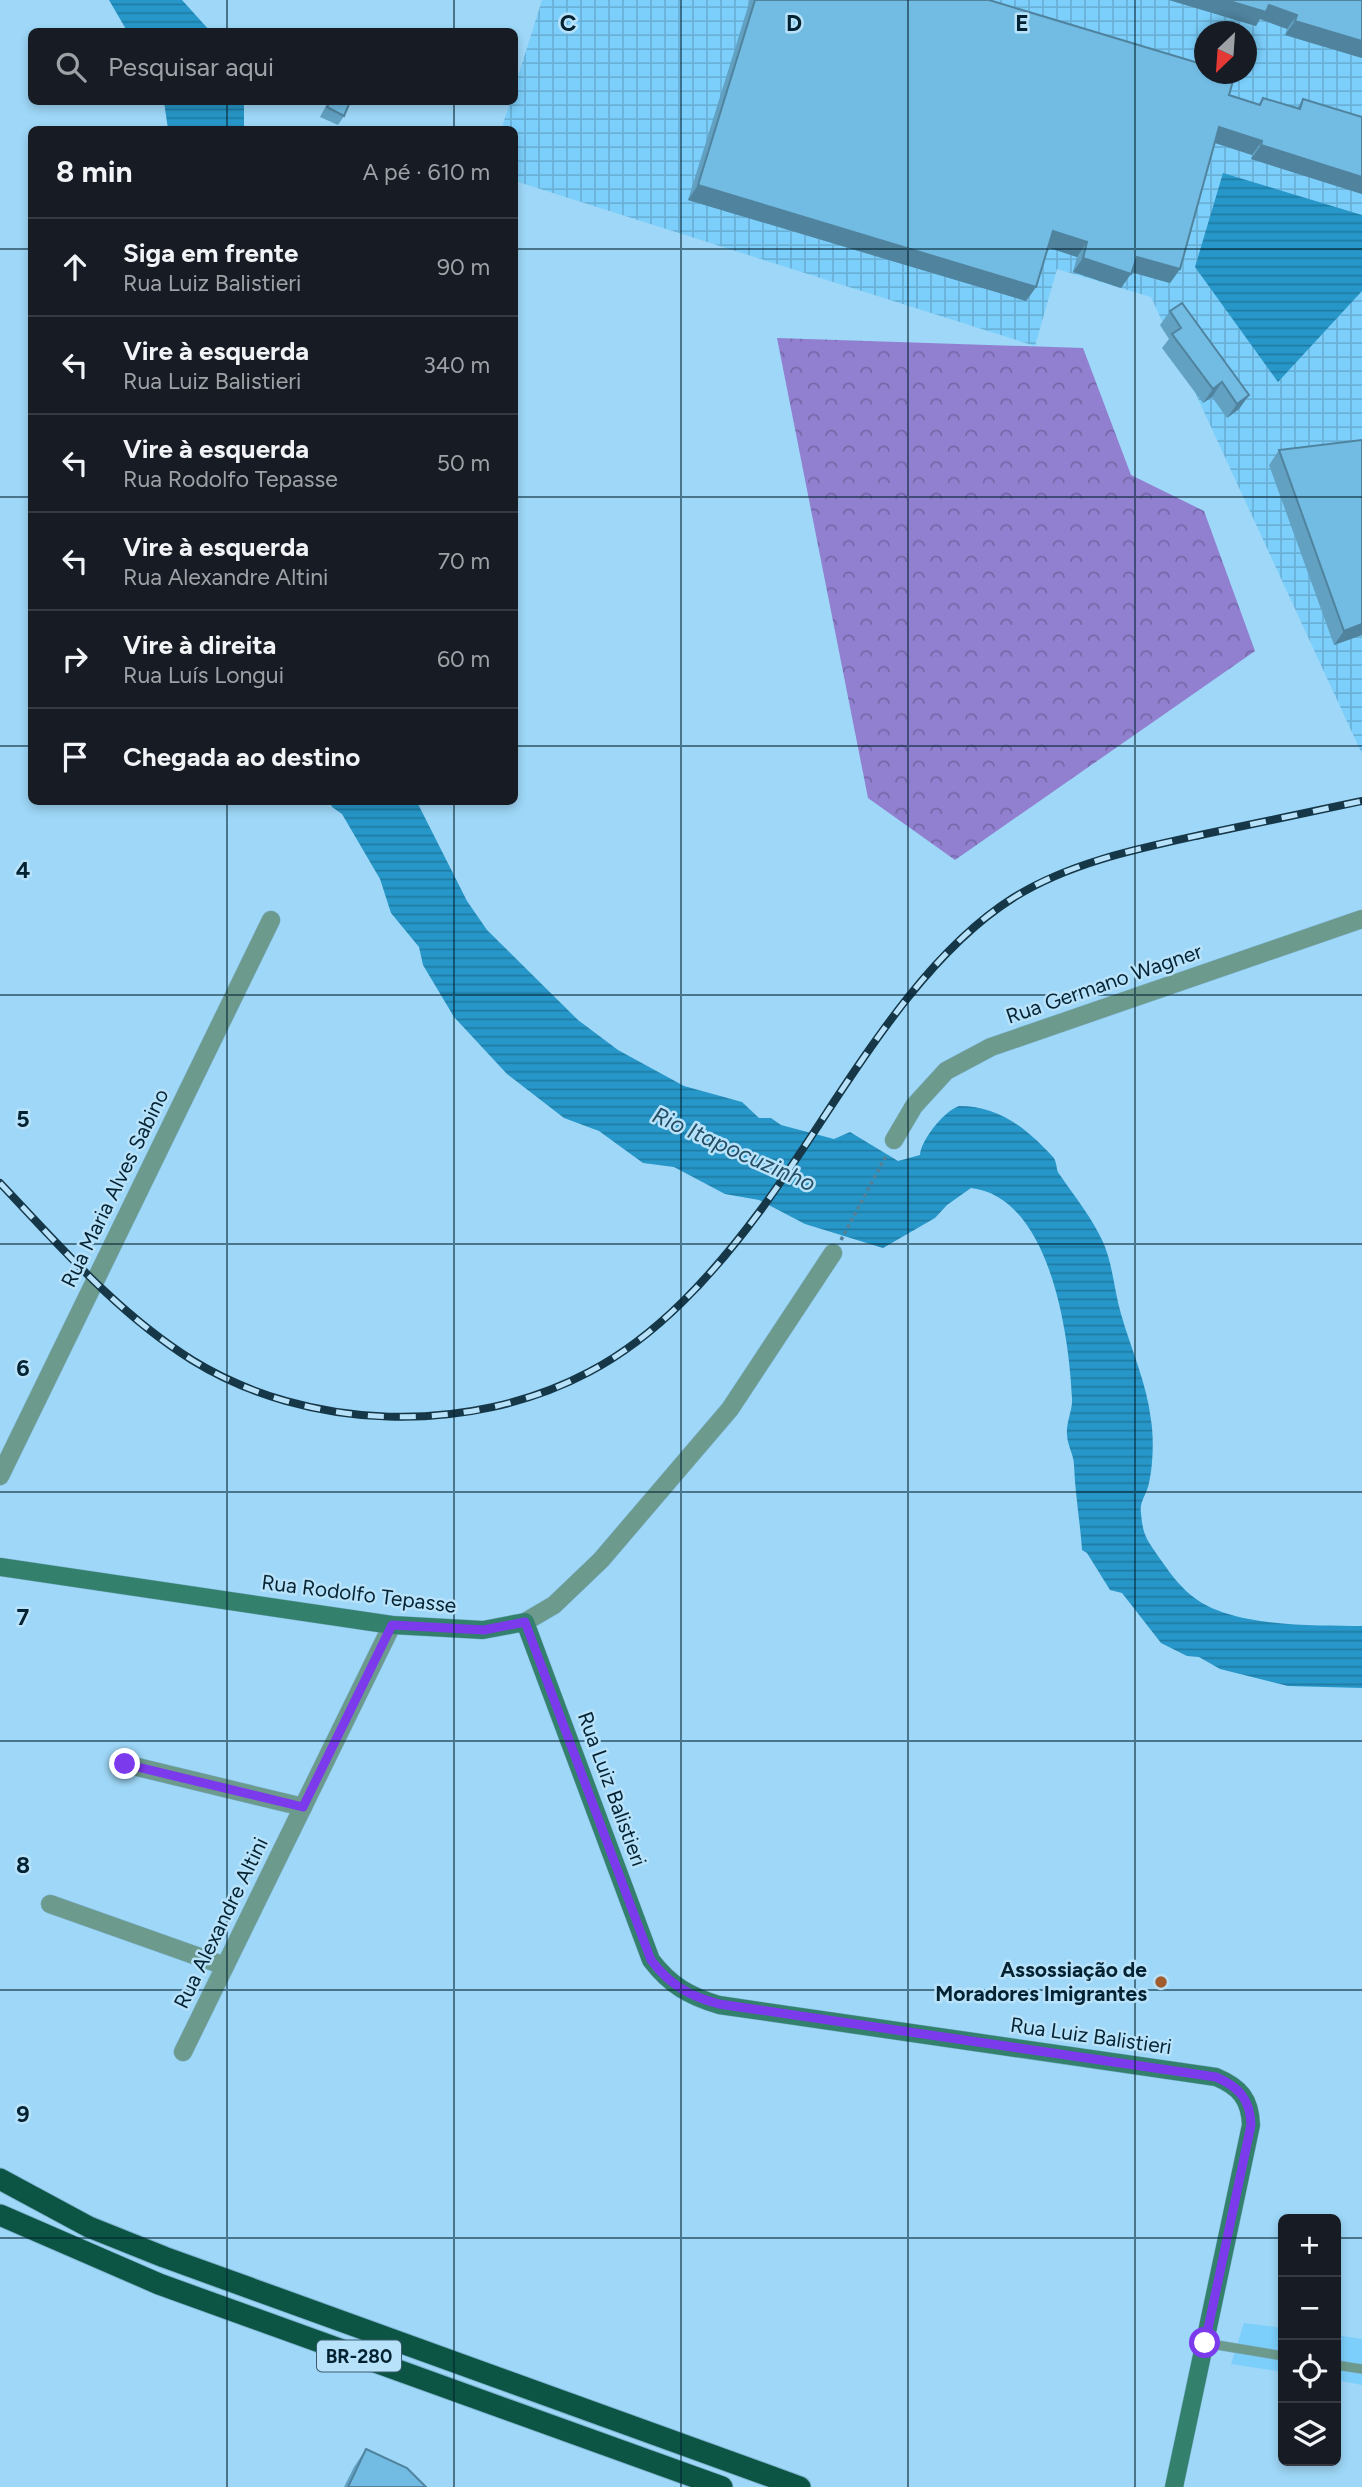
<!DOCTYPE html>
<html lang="pt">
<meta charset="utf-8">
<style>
body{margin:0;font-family:Figtree,sans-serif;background:#20242c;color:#f1f3f6}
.controls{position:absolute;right:21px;bottom:21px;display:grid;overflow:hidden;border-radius:10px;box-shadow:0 4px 10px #0003}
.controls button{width:63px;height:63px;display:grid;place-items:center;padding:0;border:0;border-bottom:2px solid #363941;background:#171b24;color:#f1f3f6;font:35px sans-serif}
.compass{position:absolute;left:1194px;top:21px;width:63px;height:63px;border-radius:50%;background:#171b24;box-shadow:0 4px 10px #0003;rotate:205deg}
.stop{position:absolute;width:21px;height:21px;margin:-16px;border:5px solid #7c3aed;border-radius:50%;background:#fff}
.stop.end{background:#7c3aed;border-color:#fff;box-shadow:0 2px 7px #0008}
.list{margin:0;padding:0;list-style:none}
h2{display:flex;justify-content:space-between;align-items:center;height:91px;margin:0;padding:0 28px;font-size:30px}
h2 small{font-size:23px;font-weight:400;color:#9ea1a6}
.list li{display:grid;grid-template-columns:46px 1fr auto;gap:21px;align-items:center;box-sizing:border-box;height:98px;padding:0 28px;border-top:2px solid #363941}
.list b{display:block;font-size:26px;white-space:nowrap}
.list p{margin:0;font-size:23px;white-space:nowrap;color:#9ea1a6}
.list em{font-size:23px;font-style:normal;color:#9ea1a6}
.icon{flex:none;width:38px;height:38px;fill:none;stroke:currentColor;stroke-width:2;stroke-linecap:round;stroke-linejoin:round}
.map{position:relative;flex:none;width:1362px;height:2487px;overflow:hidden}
.search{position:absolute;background:#171b24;box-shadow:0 4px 10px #0003;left:28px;top:28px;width:490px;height:77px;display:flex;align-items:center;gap:18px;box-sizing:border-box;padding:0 24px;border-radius:10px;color:#9ea1a6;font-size:26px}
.panel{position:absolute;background:#171b24;box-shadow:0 4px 10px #0003;left:28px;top:126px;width:490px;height:679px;border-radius:10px}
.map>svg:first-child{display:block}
.built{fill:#7ccffb}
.industrial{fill:url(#industrial-grid);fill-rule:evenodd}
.forest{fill:url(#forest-crowns)}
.water{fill:url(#water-rules)}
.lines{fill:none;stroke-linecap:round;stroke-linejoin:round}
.lane-casing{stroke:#7fb3d0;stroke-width:10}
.street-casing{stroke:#7fb3d0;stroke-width:19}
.secondary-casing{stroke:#7fb3d0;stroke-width:19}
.highway-casing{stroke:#7fb3d0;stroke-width:23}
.path{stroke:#538097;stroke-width:3.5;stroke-dasharray:3.5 3.5;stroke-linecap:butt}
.lane{stroke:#6c9a8c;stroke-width:9}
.street{stroke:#6c9a8c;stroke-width:18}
.secondary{stroke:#33806c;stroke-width:18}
.highway{stroke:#0c5545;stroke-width:21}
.rail-casing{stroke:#153748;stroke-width:8}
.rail{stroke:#b8e2fa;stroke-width:5;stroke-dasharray:16;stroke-linecap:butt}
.wall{fill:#62a1c2}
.shaded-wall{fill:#50839e}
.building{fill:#72bbe2;stroke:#50839e;stroke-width:2}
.route{stroke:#7c3aed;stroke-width:9}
.grid{fill:none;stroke:#042332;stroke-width:2;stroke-opacity:0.55}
.poi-dot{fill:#a15d2e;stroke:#b8e2fa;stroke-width:2.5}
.labels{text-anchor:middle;stroke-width:5;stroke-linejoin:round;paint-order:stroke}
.shield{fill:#b8e2fa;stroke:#3a5c6e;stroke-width:2}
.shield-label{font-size:19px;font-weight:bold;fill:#042332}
.street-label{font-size:21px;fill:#042332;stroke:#b8e2fa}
.poi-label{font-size:21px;font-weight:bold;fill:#042332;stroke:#b8e2fa;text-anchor:end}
.water-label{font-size:23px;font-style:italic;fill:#244f65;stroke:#b8e2fa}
.grid-label{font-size:23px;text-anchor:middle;font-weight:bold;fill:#042332;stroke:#b8e2fa;stroke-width:5;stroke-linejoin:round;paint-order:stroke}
</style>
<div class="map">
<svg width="1362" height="2487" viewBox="0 0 1362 2487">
<defs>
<pattern id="industrial-grid" width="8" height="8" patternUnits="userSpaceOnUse" patternTransform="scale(1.75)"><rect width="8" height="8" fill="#7ccffb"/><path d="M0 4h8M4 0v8" fill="none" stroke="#6ab1d8"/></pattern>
<pattern id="forest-crowns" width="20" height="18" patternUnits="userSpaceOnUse" patternTransform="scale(1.75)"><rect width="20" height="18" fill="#917fd0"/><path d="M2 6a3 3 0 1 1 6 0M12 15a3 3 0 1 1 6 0" fill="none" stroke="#7468a9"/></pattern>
<pattern id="water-rules" width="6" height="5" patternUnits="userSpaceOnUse" patternTransform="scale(1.75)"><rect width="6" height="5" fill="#2797c9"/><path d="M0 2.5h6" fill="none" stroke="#1f7ba4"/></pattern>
</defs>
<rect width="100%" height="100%" fill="#9ed7f7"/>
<!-- built -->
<g class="built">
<polygon points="1244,2323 1283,2328 1283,2372 1231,2364"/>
<polygon points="1336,2335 1362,2339 1362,2385 1336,2380"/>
</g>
<!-- industrial -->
<path class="industrial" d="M542,0H1362V754L1151,297L1057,269L1035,346L515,181L514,130H501L510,102H514L515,86ZM1204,32H1246V74H1204Z"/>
<!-- forest -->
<polygon class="forest" points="777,338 1083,348 1131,475 1204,511 1255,651 955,860 868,798"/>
<!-- water -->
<g class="water">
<polygon points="109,0 182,0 210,31 127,31"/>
<polygon points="164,102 244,102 244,129 168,129"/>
<polygon points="1223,173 1362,215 1362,291 1278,382 1195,267"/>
<path d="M330,802H417L467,901L487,930L578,1020L618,1050L684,1086L742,1102L759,1118H771L781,1125L834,1139L850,1132L898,1161L920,1155C921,1140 944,1111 959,1106C999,1106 1026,1128 1052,1156C1058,1161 1055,1170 1060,1175C1075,1197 1092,1218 1103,1242C1113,1265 1114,1290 1121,1314C1131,1349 1147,1384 1151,1420C1154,1438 1153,1465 1149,1483C1147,1494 1139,1502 1141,1513C1143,1536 1146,1538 1158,1556C1168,1570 1178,1585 1192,1596C1231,1628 1314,1625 1362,1626V1688L1288,1686L1220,1669L1199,1657L1187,1656L1161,1643L1122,1593L1110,1590L1087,1553L1082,1550C1080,1521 1075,1493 1074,1465C1074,1455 1067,1445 1067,1434C1066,1422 1073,1409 1072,1398C1069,1334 1050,1197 971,1188L947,1205L935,1218L883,1248L805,1224L759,1200L725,1194L674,1167L643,1163L599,1131L564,1118L507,1074L454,1017L423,965L419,947L391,913L380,879L342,814L332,807Z"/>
</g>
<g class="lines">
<defs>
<g id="lane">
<polyline points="1205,2343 1283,2356"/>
<polyline points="1336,2365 1362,2369"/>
</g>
<g id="street">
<polyline points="894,1140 914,1106 946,1071 991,1047 1362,919"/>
<polyline points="0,1476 271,920"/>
<polyline points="525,1622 554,1605 601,1560 730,1409 833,1253"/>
<polyline points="125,1764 303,1807"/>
<polyline points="50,1904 225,1966"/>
<polyline points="183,2052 392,1625"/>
</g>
<path id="secondary" d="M0,1567L392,1625L483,1630L525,1622L651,1960C670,1985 689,1996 719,2005L1216,2077C1240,2087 1250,2099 1251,2125L1174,2487"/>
<g id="highway">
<polyline points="0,2179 89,2227 164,2257 800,2487"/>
<polyline points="0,2215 159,2284 722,2487"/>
</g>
</defs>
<!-- lane casing -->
<use href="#lane" class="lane-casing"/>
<!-- street casing -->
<use href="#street" class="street-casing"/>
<!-- secondary casing -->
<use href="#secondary" class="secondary-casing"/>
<!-- highway casing -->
<use href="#highway" class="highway-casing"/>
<!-- path -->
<polyline class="path" points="841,1240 887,1154"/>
<!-- lane -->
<use href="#lane" class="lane"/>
<!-- street -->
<use href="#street" class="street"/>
<!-- secondary -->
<use href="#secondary" class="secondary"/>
<!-- highway -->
<use href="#highway" class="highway"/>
<defs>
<path id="rail" d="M0,1183C60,1246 117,1313 192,1360C307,1431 468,1436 589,1372C658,1336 714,1273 760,1211C834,1111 907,965 1013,898C1070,862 1141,848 1205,834C1257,823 1310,812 1362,801"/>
</defs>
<!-- rail casing -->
<use href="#rail" class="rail-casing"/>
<!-- rail -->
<use href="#rail" class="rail"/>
</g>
<!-- wall -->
<g class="wall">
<polygon points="750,0 989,0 1229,95 1258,105 1263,98 1297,108 1303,99 1362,117 1362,194 1251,159 1252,155 1215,143 1180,269 1170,283 1131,272 1121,288 1073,272 1077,257 1048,247 1036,287 1026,301 688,200"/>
<polygon points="1169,0 1362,0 1362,58 1285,35 1287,29 1260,19 1256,26"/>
<polygon points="328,102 330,102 344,116 338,125 320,117"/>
<polygon points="1170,311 1249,395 1239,409 1227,418 1212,397 1203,403 1162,348 1169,339 1160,325"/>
<polygon points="1362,440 1362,635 1334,645 1269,465 1279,450"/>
<polygon points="366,2449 426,2487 344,2487 354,2467"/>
</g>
<!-- shaded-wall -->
<g class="shaded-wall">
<polygon points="1169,0 1226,0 1269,5 1297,15 1287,29 1260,19 1256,26"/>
<polygon points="1295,21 1362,41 1362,58 1285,35"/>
<polygon points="1219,127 1262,141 1252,155 1209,141"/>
<polygon points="1261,145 1362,177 1362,194 1251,159"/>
<polygon points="698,185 1036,287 1026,301 688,200"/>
<polygon points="1053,231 1087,242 1077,257 1043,246"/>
<polygon points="1137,257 1180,269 1170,283 1127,271"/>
<polygon points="1083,258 1131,274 1121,288 1073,272"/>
<polygon points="1222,382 1212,397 1203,403 1213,389"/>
<polygon points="1249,395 1239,409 1227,418 1237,404"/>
<polygon points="1362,624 1362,635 1334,645 1344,631"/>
</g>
<!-- building -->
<g class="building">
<polygon points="755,0 989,0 1205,65 1205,74 1235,74 1229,95 1260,105 1263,98 1300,109 1303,99 1362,117 1362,177 1261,145 1262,141 1219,127 1180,269 1137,257 1131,274 1083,258 1087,242 1053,231 1036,287 698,185"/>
<polygon points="1226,0 1362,0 1362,41 1295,21 1297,15 1269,5 1266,12"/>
<polygon points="330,102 350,102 344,116 327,107"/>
<polygon points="1182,303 1249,395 1237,404 1222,382 1213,389 1172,334 1181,328 1170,311"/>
<polygon points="1362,440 1362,624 1344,631 1279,450"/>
<polygon points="366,2449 407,2468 426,2487 348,2487"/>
</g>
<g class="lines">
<!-- route -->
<path class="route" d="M125,1764L303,1807L392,1625L484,1630L525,1622L651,1960C670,1985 689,1996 719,2004L1216,2077C1239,2087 1250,2099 1251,2125L1205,2343"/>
</g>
<!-- grid -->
<path class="grid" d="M227,0V32M454,0V32M681,0V2487M908,0V2487M1135,0V2487M227,102V130M454,102V130M0,249H32M514,249H1362M0,497H32M514,497H1362M0,746H32M514,746H1362M227,802V2487M454,802V2487M0,995H1362M0,1244H1362M0,1492H1362M0,1741H1362M0,1990H1362M0,2238H1283M1336,2238H1362"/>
<!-- markers -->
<circle class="poi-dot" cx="1161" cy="1982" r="7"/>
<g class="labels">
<!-- shield labels -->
<rect class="shield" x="317" y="2340.5" width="84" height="31" rx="5"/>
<g class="shield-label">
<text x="359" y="2363">BR-280</text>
</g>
<!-- street labels -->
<g class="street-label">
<text transform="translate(1104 984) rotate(-19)" y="7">Rua Germano Wagner</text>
<text transform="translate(115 1188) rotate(-64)" y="7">Rua Maria Alves Sabino</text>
<text transform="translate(359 1594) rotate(7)" y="7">Rua Rodolfo Tepasse</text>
<text transform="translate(612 1789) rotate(70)" y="7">Rua Luiz Balistieri</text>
<text transform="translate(221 1923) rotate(-64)" y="7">Rua Alexandre Altini</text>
<text transform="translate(1091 2036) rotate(8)" y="7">Rua Luiz Balistieri</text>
</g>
<!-- poi labels -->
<g class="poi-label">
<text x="1147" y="1977">Assossiação de<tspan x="1147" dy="24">Moradores Imigrantes</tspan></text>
</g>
<!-- water labels -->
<g class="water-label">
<text transform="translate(734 1149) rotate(24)" y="8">Rio Itapocuzinho</text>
</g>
</g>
<g class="grid-label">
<text x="568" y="31">C</text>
<text x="794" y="31">D</text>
<text x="1022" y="31">E</text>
<text x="23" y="878">4</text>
<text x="23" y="1127">5</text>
<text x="23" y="1376">6</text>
<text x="23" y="1625">7</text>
<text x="23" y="1873">8</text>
<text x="23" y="2122">9</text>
</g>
</svg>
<div class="controls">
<button>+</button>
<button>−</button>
<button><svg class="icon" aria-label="locate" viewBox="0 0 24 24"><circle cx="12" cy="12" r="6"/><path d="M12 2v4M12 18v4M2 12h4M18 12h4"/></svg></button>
<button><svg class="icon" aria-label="layers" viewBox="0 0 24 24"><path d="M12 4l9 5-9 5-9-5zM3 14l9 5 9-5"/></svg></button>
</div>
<svg class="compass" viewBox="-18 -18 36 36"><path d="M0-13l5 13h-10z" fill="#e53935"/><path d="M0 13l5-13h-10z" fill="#9ea1a6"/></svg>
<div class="stop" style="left:1205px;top:2343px"></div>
<div class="stop end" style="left:125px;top:1764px"></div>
<div class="search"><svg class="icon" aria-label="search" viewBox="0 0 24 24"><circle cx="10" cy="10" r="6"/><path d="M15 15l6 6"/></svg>Pesquisar aqui</div>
<section class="panel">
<h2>8 min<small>A pé · 610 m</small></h2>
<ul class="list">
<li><svg class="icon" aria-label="ahead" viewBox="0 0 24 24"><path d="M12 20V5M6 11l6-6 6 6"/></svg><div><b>Siga em frente</b><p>Rua Luiz Balistieri</p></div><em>90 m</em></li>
<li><svg class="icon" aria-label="left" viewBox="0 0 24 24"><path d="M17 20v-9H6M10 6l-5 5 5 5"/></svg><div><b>Vire à esquerda</b><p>Rua Luiz Balistieri</p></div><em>340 m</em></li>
<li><svg class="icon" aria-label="left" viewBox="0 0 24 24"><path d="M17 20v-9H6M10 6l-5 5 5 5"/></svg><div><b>Vire à esquerda</b><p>Rua Rodolfo Tepasse</p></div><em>50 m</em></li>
<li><svg class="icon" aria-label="left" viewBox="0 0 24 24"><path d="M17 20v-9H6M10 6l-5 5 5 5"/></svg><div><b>Vire à esquerda</b><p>Rua Alexandre Altini</p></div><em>70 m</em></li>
<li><svg class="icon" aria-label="right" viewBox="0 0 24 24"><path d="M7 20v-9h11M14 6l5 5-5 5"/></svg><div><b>Vire à direita</b><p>Rua Luís Longui</p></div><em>60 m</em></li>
<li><svg class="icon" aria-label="arrive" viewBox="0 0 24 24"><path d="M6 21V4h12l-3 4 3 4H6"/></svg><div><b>Chegada ao destino</b></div></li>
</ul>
</section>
</div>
